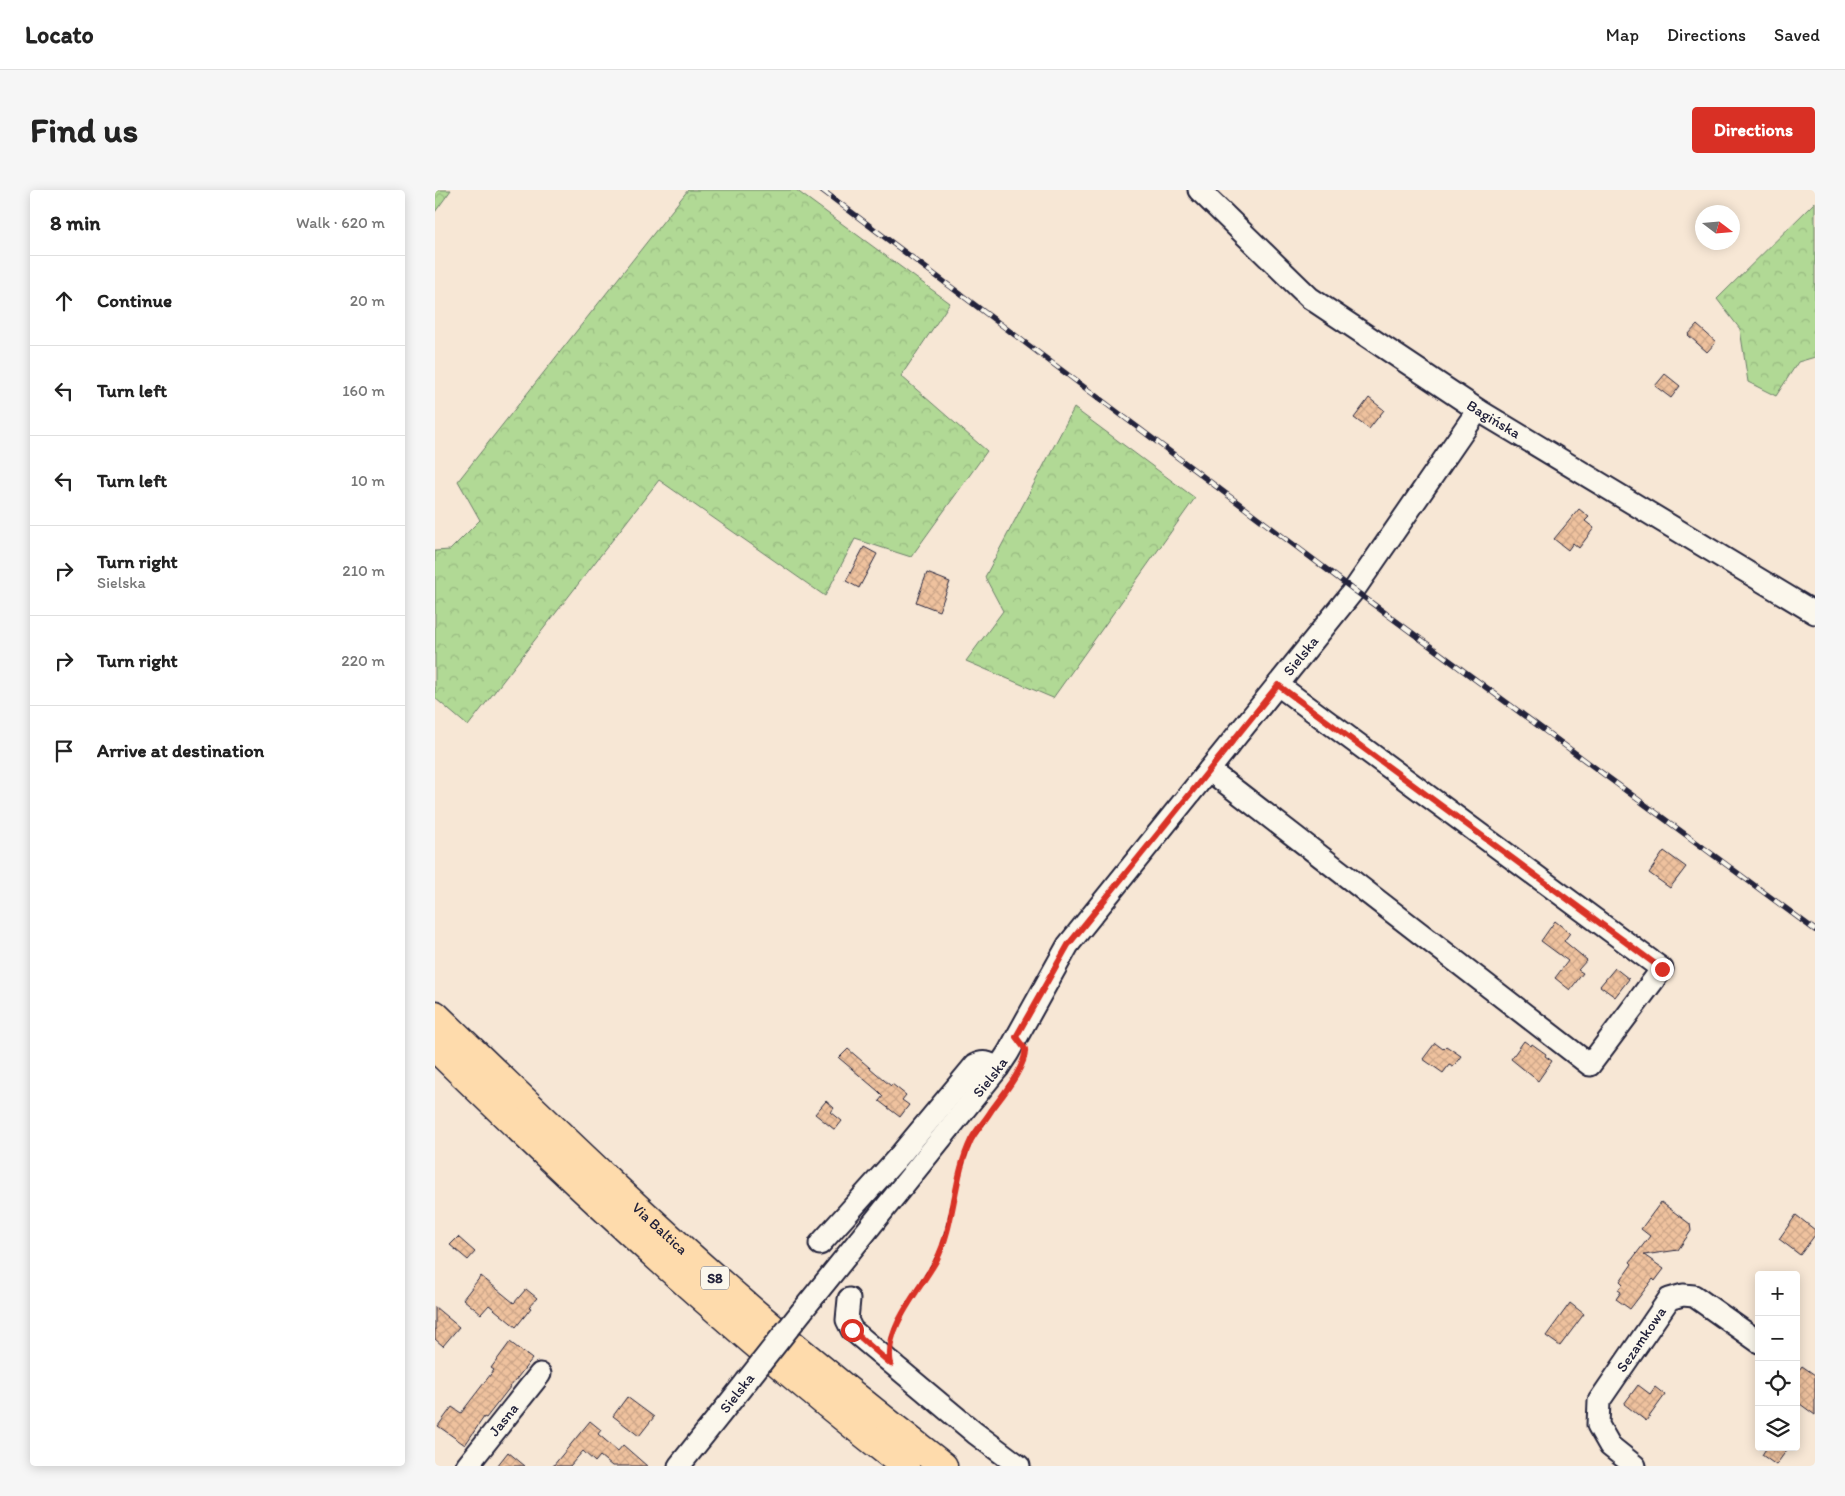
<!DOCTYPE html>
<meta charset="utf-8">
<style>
body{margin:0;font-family:Itim,sans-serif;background:#f6f6f6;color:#222}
.controls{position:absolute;right:15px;bottom:15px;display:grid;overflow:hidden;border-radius:5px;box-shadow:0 2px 12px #0003}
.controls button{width:45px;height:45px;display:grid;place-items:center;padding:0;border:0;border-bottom:1px solid #e0e0e0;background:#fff;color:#222;font:25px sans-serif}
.compass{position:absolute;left:1260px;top:15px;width:45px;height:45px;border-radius:50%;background:#fff;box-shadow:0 2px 12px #0003;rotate:106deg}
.stop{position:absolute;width:15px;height:15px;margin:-11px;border:4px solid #d93025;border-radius:50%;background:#fff}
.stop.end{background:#d93025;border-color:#fff;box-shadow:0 1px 5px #0008}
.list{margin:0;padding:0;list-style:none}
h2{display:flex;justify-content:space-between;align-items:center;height:65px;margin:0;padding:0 20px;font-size:21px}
h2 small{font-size:16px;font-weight:400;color:#767676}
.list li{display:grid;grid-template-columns:32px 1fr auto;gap:15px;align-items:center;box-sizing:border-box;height:90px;padding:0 20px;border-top:1px solid #e0e0e0}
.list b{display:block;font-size:19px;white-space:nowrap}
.list p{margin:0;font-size:16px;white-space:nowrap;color:#767676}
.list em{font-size:16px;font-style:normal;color:#767676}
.icon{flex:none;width:28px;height:28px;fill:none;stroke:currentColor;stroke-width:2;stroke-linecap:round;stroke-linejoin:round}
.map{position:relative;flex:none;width:1380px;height:1276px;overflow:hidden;border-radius:5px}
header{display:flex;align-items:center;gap:30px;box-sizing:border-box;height:70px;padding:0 25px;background:#fff;border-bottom:1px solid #e0e0e0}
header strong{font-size:24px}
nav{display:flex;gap:28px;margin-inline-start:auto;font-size:18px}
.intro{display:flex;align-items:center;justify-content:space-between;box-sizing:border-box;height:120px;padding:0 30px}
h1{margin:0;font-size:35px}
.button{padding:12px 22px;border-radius:5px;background:#d93025;color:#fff;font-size:18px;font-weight:700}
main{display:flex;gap:30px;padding:0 30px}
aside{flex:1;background:#fff;border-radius:5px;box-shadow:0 2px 12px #0003}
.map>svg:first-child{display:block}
.forest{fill:url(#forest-crowns);stroke:#6a7e68}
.building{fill:url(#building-cross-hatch);stroke:#22223b}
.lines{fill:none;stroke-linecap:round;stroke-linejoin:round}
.minor-casing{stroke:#22223b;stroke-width:25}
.highway-casing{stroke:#22223b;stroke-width:31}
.path{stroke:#22223b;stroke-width:2.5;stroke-dasharray:5 4;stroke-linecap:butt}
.minor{stroke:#fbf7ec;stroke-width:21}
.highway{stroke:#fedbac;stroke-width:28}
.rail-casing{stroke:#22223b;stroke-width:5.5}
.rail{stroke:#fbf7ec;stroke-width:4;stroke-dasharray:11;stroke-linecap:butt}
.minor-bridge-casing{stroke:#22223b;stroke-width:25;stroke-linecap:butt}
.minor-bridge{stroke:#fbf7ec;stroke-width:21}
.route{stroke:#d93025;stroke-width:6}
.labels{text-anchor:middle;stroke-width:4;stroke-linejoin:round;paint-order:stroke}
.shield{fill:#fbf7ec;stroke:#636270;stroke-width:1}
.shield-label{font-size:14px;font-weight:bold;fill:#22223b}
.street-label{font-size:15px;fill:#22223b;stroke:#fbf7ec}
</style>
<header>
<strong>Locato</strong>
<nav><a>Map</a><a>Directions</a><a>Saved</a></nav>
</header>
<div class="intro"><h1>Find us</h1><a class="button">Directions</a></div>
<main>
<aside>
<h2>8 min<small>Walk · 620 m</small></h2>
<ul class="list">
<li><svg class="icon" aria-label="ahead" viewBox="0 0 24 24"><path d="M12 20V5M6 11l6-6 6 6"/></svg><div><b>Continue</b></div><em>20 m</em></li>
<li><svg class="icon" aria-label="left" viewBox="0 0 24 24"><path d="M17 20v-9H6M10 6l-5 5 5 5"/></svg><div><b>Turn left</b></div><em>160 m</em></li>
<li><svg class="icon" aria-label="left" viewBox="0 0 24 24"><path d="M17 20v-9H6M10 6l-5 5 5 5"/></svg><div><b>Turn left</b></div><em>10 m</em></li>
<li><svg class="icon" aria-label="right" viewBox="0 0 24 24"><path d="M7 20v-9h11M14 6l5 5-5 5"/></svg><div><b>Turn right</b><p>Sielska</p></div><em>210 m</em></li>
<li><svg class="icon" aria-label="right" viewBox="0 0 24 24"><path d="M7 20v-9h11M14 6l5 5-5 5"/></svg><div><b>Turn right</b></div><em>220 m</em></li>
<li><svg class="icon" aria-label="arrive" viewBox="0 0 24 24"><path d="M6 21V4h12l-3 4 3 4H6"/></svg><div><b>Arrive at destination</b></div></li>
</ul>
</aside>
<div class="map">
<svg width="1380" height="1276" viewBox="0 0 1380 1276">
<defs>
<pattern id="forest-crowns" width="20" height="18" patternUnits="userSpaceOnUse" patternTransform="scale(1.25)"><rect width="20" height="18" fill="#b1d995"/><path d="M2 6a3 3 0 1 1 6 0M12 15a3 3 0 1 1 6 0" fill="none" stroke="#98ba81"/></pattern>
<pattern id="building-cross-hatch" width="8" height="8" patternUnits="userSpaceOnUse" patternTransform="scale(1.25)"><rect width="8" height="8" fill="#efc29e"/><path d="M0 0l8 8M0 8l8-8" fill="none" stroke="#cda689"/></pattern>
</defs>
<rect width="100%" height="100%" fill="#f7e7d5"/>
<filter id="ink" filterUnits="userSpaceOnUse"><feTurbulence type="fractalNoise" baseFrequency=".02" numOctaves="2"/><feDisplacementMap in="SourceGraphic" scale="10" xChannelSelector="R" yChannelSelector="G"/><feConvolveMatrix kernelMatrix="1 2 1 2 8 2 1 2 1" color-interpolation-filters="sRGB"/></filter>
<g filter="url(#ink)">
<!-- forest -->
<g class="forest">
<polygon points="0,0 16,0 0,22"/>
<polygon points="253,0 361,0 515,113 466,186 552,261 476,367 420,349 390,406 224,290 33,536 0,508 0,361 15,360 45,330 23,291"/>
<polygon points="1380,12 1380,167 1363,172 1341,206 1313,192 1305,139 1282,109"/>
<polygon points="639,218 760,308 618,508 531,471 568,421 550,387"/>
</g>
<!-- building -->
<g class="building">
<polygon points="1262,135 1281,152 1272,162 1253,145"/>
<polygon points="1230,184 1245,196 1236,208 1220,196"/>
<polygon points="934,208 949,220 934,239 919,228"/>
<polygon points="1144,319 1154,327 1150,331 1159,338 1144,358 1138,353 1133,360 1119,349"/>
<polygon points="429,357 442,364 424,398 411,391"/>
<polygon points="492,383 515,392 504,421 481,412"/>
<polygon points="1229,661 1251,677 1235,698 1214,683"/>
<polygon points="1120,731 1135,743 1129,751 1152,770 1143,780 1148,783 1135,800 1120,788 1133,771 1106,751"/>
<polygon points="1180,778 1194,789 1180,807 1165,796"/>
<polygon points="1089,851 1096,856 1097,854 1111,864 1110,866 1117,871 1103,891 1076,869"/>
<polygon points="1000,853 1008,859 1011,856 1026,866 1018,877 1014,875 1008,883 988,869"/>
<polygon points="413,859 456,896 457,894 471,905 467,910 474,915 465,927 444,911 448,906 443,901 404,868"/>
<polygon points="391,911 399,918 396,922 407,931 400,940 380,924"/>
<polygon points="1226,1012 1255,1034 1256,1041 1243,1060 1209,1065 1229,1079 1220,1091 1218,1089 1195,1119 1181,1109 1186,1102 1183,1100 1188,1094 1185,1091 1197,1074 1195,1072 1215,1046 1206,1039"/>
<polygon points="1361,1025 1380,1040 1380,1045 1365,1065 1344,1049"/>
<polygon points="23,1047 40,1062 33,1070 15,1055"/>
<polygon points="46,1086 79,1113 91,1099 102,1108 94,1117 96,1118 81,1137 54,1115 46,1124 28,1109"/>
<polygon points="1135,1113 1149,1124 1125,1156 1111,1146"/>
<polygon points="0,1117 24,1137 8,1156 0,1149"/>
<polygon points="75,1152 97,1169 51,1228 49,1227 30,1255 3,1236 17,1217 26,1223 59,1180 56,1178"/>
<polygon points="1367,1176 1380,1185 1380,1225 1361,1211 1361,1184"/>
<polygon points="1203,1195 1215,1204 1220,1197 1230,1205 1211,1231 1189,1214"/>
<polygon points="192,1207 219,1227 204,1246 178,1226"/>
<polygon points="155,1231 166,1240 163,1244 183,1261 188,1255 212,1276 177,1276 165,1266 160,1272 148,1261 135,1276 118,1276"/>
<polygon points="1332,1257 1354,1257 1341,1275 1327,1265"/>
<polygon points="73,1262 90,1276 62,1276"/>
</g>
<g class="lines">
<defs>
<g id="minor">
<path id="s1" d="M764,0L875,108L1043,220L1380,423"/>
<polyline points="774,580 1155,875 1227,779 843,495"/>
<path d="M385,1054L466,964L540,875C549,870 554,873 563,878"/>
<polyline points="414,1109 412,1130 417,1140 540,1243 584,1276"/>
<path id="s2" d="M367,1121L563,878L573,863L633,755L919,400L1043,220"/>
<path id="s3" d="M32,1276L105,1184"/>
<polyline points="244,1276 311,1192"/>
<path id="s4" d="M1200,1276L1175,1256L1163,1235L1164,1211L1234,1109L1248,1105L1259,1106L1324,1152"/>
</g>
<g id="highway">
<path id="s5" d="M0,825C103,924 206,1025 315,1119C378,1173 442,1225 508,1276"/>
<path d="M0,857C151,1004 304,1147 470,1276"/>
</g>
</defs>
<!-- minor casing -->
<use href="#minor" class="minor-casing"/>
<!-- highway casing -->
<use href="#highway" class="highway-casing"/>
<!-- path -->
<polyline class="path" points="456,1149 461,1135 506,1060 526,980 536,950 575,894"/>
<!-- minor -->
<use href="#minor" class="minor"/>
<!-- highway -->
<use href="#highway" class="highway"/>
<defs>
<polyline id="rail" points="387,0 919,400 1380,740"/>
</defs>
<!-- rail casing -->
<use href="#rail" class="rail-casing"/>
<!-- rail -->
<use href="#rail" class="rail"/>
<defs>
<polyline id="minor-bridge" points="311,1192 367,1121"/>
</defs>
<!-- minor-bridge casing -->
<use href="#minor-bridge" class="minor-bridge-casing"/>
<!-- minor-bridge -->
<use href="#minor-bridge" class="minor-bridge"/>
</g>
</g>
<g class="lines" filter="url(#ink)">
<!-- route -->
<path class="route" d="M417,1140L456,1174C448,1139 485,1100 501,1071C520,1035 518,987 536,950C541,940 550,931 556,921C566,907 592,876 590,859L581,847L633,755L843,495L1227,779"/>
</g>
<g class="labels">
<!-- shield labels -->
<rect class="shield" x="266" y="1076.5" width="28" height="23" rx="4"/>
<g class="shield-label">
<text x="280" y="1093">S8</text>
</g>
<!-- street labels -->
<g class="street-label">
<text dy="5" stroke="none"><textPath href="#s1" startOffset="375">Bagińska</textPath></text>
<text dy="5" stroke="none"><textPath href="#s2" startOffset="825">Sielska</textPath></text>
<text dy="5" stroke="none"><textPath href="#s2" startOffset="300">Sielska</textPath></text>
<text dy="5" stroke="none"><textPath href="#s5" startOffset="310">Via Baltica</textPath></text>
<text dy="5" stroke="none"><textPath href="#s4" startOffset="155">Sezamkowa</textPath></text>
<text transform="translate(302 1203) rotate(-52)" y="5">Sielska</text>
<text dy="5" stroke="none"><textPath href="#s3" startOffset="59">Jasna</textPath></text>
</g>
</g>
</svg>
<div class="controls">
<button>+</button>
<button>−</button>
<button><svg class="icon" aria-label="locate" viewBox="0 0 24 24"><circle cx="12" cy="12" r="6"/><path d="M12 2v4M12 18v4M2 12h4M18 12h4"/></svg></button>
<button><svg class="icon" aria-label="layers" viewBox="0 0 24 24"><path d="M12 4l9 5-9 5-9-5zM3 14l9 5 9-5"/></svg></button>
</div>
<svg class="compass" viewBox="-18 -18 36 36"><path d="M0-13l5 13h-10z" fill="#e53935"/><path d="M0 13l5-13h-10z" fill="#767676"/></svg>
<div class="stop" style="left:417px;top:1140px"></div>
<div class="stop end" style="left:1227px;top:779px"></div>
</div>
</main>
